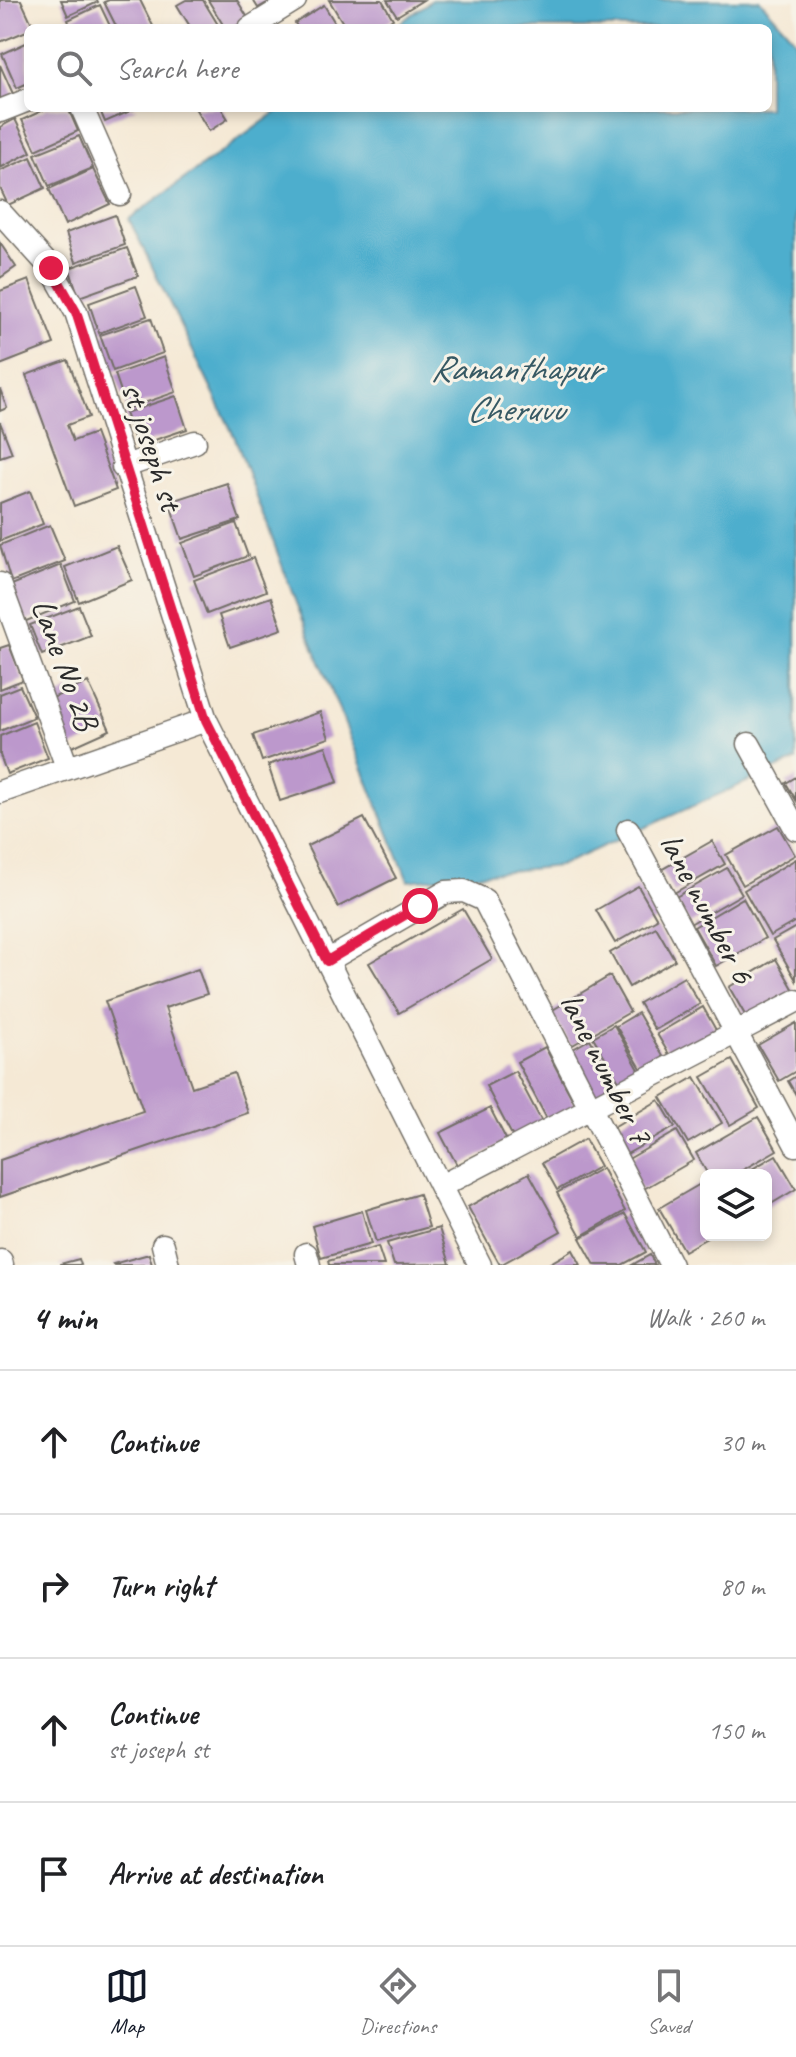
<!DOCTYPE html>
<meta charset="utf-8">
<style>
body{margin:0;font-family:Caveat,sans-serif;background:#f2f2f2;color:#202124}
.controls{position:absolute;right:24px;bottom:24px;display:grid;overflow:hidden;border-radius:12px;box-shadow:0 4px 12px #0003}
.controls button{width:72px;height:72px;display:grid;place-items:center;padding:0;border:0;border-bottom:2px solid #e0e0e0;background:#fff;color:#202124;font:40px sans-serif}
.stop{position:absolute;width:24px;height:24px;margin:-18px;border:6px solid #e11d48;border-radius:50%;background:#fff}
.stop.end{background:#e11d48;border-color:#fff;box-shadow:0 2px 8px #0008}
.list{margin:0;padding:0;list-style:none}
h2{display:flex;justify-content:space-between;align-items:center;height:104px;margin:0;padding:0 32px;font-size:34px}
h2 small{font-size:26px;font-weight:400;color:#757577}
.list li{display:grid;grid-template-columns:52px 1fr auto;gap:24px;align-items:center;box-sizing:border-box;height:144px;padding:0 32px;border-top:2px solid #e0e0e0}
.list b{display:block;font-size:30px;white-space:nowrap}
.list p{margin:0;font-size:26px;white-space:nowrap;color:#757577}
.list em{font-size:26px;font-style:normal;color:#757577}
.icon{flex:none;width:44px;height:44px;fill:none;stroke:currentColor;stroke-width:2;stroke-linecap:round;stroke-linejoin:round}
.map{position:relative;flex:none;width:796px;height:1265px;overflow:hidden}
.search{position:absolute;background:#fff;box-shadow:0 4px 12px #0003;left:24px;right:24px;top:24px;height:88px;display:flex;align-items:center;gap:20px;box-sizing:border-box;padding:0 28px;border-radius:12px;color:#757577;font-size:30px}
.sheet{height:680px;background:#fff}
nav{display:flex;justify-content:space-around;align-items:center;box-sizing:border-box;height:112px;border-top:2px solid #e0e0e0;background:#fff;font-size:22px;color:#757577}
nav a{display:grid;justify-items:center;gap:4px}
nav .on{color:#111827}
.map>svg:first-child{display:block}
.water{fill:#4eaecd;stroke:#3c6c7c;stroke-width:2}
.building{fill:#bc98cc}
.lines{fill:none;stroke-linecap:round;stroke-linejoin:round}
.minor-casing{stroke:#726e66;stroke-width:25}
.minor{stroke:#fff;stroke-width:22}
.route{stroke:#e11d48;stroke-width:10}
.labels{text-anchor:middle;stroke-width:6;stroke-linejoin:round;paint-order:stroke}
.street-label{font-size:34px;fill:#2b2b2b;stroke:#f7f3e8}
.water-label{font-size:36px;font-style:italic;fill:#375964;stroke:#f7f3e8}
</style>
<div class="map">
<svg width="796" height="1265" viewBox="0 0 796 1265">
<rect width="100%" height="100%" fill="#f7f3e8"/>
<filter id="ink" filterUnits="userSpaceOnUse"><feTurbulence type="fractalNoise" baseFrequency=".0125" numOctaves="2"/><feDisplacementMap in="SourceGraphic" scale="16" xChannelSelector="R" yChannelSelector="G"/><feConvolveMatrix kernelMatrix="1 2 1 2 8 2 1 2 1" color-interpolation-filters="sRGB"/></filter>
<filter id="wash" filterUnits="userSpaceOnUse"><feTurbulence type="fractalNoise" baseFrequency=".006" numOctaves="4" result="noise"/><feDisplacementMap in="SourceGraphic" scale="32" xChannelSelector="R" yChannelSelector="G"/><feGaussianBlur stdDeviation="1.8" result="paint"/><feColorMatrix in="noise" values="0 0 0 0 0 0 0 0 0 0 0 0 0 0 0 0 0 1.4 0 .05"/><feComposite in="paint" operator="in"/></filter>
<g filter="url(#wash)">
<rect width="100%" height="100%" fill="#f5e9d5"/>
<!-- water -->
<polygon class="water" points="432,0 760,0 796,41 796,760 559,866 408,881 296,603 235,438 129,219 282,108 768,108 768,28 393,28"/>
<g id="blocks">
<!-- building -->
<g class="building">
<polygon points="0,0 21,0 34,28 0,42"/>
<polygon points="61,0 97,0 98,2 68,16"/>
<polygon points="109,0 140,0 154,28 117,28 104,2"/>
<polygon points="186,0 203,0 220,28 191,28 177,5"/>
<polygon points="208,0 237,0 248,18 233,28 225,28"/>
<polygon points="253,0 272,0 258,8"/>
<polygon points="329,0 382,0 393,19 379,28 346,28"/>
<polygon points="387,0 423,0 397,16"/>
<polygon points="100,5 111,28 71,28 68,20"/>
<polygon points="324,5 338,28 298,28 295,23"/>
<polygon points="28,42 28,83 17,88 2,54"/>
<polygon points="0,65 14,96 0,102"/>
<polygon points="48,108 68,108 78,131 36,150 22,120"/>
<polygon points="99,108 137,108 105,122"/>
<polygon points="195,108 221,108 228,119 209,131"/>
<polygon points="15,119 31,152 0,168 0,127"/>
<polygon points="79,136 93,168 49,186 35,154"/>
<polygon points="31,157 45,188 8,205 0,188 0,171"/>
<polygon points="93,169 110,204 65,225 49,189"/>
<polygon points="115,215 125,245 76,262 66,233"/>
<polygon points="0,243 16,267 0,278"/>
<polygon points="127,248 138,276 79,297 69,268"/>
<polygon points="29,280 54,344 0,365 0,291"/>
<polygon points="136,286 147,316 99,333 89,303"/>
<polygon points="151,318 163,353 113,371 100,335"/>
<polygon points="164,357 176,392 127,409 115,374"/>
<polygon points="68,360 89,417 67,425 73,441 95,433 116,490 74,506 26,375"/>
<polygon points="0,389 7,408 0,411"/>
<polygon points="176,396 187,429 137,446 125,413"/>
<polygon points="0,422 12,453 0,457"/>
<polygon points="227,483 240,520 182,539 169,502"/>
<polygon points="30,491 43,524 0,541 0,503"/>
<polygon points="236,523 248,556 194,576 182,543"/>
<polygon points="50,525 65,561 11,582 0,545"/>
<polygon points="117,546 132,580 79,602 65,567"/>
<polygon points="253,558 266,591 207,614 194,580"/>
<polygon points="61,565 75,601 24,622 9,586"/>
<polygon points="271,597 282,629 230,647 219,615"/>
<polygon points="79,606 91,636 42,655 30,625"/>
<polygon points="9,645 23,680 0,689 0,648"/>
<polygon points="88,682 110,730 70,748 48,700"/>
<polygon points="20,686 34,717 0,731 0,694"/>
<polygon points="320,712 329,738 262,761 253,735"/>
<polygon points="34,722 48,758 7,774 0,755 0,736"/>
<polygon points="326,746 338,782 280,801 268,765"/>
<polygon points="796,777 796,800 786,783"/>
<polygon points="364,818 396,878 338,907 307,846"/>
<polygon points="778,826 795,855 743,885 726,855"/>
<polygon points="712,841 725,864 674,893 661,870"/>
<polygon points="796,859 796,921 770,936 744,890"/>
<polygon points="727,868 742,894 690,924 674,898"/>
<polygon points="638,886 657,919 615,943 596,910"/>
<polygon points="743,898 765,938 716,966 694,927"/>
<polygon points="463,909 492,959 399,1013 369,963"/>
<polygon points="656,927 675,960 629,987 610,953"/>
<polygon points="796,927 796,980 773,940"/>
<polygon points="776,959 795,992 748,1020 729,987"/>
<polygon points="198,969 207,994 165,1008 192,1087 234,1073 248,1113 0,1197 0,1160 143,1111 105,1001"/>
<polygon points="610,976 630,1012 571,1046 551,1011"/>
<polygon points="684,977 700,1004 655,1030 639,1003"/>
<polygon points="703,1007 716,1030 670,1056 657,1034"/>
<polygon points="638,1013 664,1058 642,1070 616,1026"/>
<polygon points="796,1023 796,1071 779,1081 758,1045"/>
<polygon points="614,1025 642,1075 622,1086 593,1037"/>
<polygon points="590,1039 618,1087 596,1100 568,1052"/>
<polygon points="545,1047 577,1108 549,1123 517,1062"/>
<polygon points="732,1060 759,1108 730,1125 702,1077"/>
<polygon points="515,1071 543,1124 514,1139 486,1086"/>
<polygon points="796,1076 796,1095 788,1081"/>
<polygon points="695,1077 722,1123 688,1143 661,1097"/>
<polygon points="659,1100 675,1127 625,1155 610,1129"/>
<polygon points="490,1108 507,1141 458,1167 440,1133"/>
<polygon points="758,1117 777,1150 734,1175 708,1175 696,1153"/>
<polygon points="677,1131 694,1160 642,1190 625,1161"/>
<polygon points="585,1139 600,1166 557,1190 542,1163"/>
<polygon points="776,1155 796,1189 766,1207 766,1175 742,1175"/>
<polygon points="602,1168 625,1211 581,1236 557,1193"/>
<polygon points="529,1173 561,1231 500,1265 468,1207"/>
<polygon points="702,1183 706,1190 706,1235 712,1235 684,1251 659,1208"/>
<polygon points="419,1194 429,1227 376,1242 366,1210"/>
<polygon points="362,1211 371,1244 321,1258 312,1226"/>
<polygon points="625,1214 646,1252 622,1265 595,1265 580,1238"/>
<polygon points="439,1228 450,1264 394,1265 387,1243"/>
<polygon points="378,1247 384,1265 329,1265 328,1261"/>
<polygon points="573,1250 581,1265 547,1265"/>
<polygon points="149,1254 152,1265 114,1265 113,1264"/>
<polygon points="650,1255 655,1265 632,1265"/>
<polygon points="79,1259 81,1265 60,1265 60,1264"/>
</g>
</g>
</g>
<g filter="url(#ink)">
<use href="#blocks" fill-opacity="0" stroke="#726e66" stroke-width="2"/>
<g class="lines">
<defs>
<g id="minor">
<polyline points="250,28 295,0"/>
<polyline points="82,108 120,194"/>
<polyline points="0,111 28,100"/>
<polyline points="0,212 51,268 76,312 206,720 480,1265"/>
<polyline points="123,467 195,442"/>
<polyline points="0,584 67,767"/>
<polyline points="749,744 796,829"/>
<polyline points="0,792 206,720"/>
<polyline points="628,830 796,1145"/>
<polyline points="327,961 446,892 464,891 484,900 671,1265"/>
<polyline points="441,1186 796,1001"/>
<polyline points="163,1245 168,1265"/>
<polyline points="306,1254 309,1265"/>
<polyline points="1,1261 2,1265"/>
</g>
</defs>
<!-- minor casing -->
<use href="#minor" class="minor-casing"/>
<!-- minor -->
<use href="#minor" class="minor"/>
</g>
</g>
<g class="lines" filter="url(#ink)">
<!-- route -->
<polyline class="route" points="51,268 76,312 206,720 327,961 420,906"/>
</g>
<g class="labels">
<!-- street labels -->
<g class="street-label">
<text transform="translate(153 446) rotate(72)" y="12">st joseph st</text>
<text transform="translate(66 664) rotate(70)" y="12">Lane No 2B</text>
<text transform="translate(708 908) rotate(62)" y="12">lane number 6</text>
<text transform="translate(607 1068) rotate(63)" y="12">lane number 7</text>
</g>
<!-- water labels -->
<g class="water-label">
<text x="515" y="380">Ramanthapur<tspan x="515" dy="41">Cheruvu</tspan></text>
</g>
</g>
</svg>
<div class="controls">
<button><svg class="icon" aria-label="layers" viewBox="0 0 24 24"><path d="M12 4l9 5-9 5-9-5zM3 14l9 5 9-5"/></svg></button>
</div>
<div class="stop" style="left:420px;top:906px"></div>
<div class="stop end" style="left:51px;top:268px"></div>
<div class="search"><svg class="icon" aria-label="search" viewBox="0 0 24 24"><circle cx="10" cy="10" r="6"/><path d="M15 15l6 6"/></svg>Search here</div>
</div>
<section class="sheet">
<h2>4 min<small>Walk · 260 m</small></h2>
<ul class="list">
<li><svg class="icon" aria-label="ahead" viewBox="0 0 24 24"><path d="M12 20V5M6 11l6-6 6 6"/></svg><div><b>Continue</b></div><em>30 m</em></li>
<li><svg class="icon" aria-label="right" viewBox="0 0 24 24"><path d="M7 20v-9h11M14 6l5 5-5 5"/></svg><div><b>Turn right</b></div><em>80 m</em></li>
<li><svg class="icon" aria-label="ahead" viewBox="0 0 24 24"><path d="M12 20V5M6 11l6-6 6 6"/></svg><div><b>Continue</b><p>st joseph st</p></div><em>150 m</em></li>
<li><svg class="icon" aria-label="arrive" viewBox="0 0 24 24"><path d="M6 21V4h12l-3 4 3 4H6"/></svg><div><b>Arrive at destination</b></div></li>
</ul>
</section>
<nav>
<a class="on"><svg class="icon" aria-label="map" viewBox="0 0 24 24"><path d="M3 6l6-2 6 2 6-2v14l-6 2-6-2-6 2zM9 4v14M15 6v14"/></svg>Map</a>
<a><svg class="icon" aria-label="directions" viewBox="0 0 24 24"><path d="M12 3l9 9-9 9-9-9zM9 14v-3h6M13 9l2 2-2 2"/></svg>Directions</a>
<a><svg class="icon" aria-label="saved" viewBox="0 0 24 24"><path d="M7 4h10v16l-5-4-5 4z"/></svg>Saved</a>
</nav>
